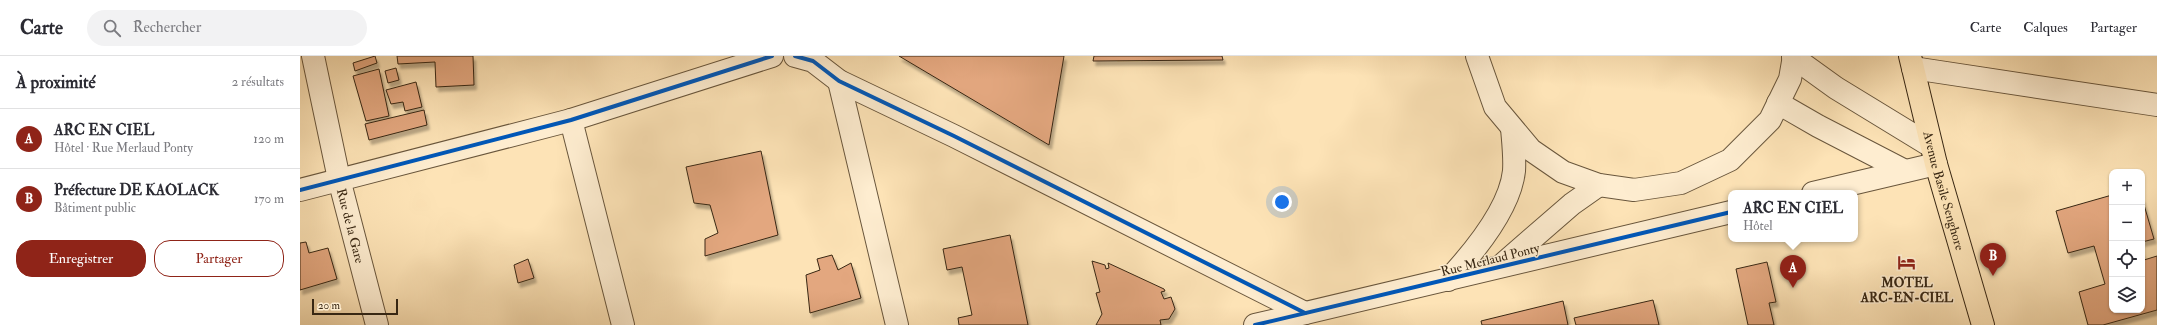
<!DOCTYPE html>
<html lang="fr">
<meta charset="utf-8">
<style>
body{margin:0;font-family:"IM FELL Double Pica",serif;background:#f2f2f3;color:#2b2b33}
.controls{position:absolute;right:12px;bottom:12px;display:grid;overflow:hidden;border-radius:8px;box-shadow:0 1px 3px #0004}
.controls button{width:36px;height:36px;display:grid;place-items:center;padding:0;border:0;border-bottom:1px solid #e1e1e2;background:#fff;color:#2b2b33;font:20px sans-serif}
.scale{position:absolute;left:12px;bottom:10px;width:86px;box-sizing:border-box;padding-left:4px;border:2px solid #382713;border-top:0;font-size:11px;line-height:14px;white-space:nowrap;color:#382713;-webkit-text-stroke:3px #feedd0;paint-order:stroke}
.you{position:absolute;left:982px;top:146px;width:14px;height:14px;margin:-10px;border:3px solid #fff;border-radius:50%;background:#1a73e8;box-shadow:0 0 0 6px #1a73e833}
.badge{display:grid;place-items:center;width:26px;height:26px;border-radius:50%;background:#8f2418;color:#fff;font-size:13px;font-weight:700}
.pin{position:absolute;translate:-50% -33px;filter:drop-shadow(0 1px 2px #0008)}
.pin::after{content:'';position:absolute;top:21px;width:14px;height:12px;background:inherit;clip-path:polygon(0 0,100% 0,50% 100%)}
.popup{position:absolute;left:1428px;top:134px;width:130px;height:52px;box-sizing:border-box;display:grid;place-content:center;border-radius:8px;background:#fff;filter:drop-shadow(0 1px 3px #0005);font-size:13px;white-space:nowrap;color:#7c7c81}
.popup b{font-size:15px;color:#2b2b33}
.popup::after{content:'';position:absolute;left:50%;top:100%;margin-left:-8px;border:8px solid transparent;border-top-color:#fff}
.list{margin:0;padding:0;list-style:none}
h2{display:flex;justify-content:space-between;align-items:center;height:52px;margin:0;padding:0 16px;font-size:17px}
h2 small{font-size:13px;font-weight:400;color:#7c7c81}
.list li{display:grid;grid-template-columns:26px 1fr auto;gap:12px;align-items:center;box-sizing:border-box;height:60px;padding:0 16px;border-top:1px solid #e1e1e2}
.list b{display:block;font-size:15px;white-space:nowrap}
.list p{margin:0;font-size:13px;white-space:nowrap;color:#7c7c81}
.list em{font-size:13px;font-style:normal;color:#7c7c81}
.actions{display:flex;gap:8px;padding:12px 16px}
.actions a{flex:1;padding:9px 0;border:1px solid #8f2418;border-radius:16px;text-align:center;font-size:14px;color:#8f2418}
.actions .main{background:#8f2418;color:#fff}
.icon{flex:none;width:22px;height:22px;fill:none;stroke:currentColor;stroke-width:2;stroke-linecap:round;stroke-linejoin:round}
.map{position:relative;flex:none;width:1857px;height:269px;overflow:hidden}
header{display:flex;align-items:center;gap:24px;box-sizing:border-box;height:56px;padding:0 20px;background:#fff;border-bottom:1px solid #e1e1e2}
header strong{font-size:19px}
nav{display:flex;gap:22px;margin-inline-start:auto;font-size:14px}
.search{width:280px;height:36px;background:#f2f2f3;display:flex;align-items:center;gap:10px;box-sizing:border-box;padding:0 14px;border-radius:22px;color:#7c7c81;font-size:15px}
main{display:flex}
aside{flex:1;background:#fff}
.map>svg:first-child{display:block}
.building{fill:#e3a77f;stroke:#382713;filter:url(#shadow)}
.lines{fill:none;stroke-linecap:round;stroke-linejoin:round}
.minor-casing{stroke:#69563c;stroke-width:24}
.highway-casing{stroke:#382713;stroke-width:24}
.minor{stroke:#feedd0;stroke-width:22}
.highway{stroke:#fde3b6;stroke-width:22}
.cycleway-casing{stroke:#feedd0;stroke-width:6}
.cycleway{stroke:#0057b8;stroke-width:4}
.labels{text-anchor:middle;stroke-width:3;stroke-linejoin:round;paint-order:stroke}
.street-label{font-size:13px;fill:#382713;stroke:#feedd0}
.poi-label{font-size:13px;font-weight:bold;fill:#382713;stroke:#feedd0}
</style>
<header>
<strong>Carte</strong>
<div class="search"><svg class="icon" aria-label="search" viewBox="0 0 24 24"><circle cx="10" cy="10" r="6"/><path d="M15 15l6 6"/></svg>Rechercher</div>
<nav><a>Carte</a><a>Calques</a><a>Partager</a></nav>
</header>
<main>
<aside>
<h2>À proximité<small>2 résultats</small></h2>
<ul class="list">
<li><span class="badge">A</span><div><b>ARC EN CIEL</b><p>Hôtel · Rue Merlaud Ponty</p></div><em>120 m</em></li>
<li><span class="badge">B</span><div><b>Préfecture DE KAOLACK</b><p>Bâtiment public</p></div><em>170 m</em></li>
</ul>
<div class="actions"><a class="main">Enregistrer</a><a>Partager</a></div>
</aside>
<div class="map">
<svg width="1857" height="269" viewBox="0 0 1857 269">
<defs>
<filter id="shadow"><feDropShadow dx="2.5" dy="4.5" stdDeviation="1" flood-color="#0004"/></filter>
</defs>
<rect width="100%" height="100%" fill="#fde3b6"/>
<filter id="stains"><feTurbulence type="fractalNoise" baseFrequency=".005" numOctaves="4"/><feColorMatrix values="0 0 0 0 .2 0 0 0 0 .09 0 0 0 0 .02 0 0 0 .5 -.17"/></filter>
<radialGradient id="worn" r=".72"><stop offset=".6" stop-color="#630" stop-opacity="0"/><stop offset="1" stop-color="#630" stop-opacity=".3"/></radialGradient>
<!-- building -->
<g class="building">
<polygon points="75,0 77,7 55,15 53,7"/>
<polygon points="97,0 173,0 174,29 136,31 135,6 98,8"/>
<polygon points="599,0 764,0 749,89"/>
<polygon points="794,0 922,0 923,4 793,5"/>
<polygon points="96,12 99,24 88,27 85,15"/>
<polygon points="79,13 89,60 66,65 53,20"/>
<polygon points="116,26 122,51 105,55 103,46 91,48 86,34"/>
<polygon points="124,54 127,69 69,84 65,68"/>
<polygon points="461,95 478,179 405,200 405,183 418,177 410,149 394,147 386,111"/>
<polygon points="1812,139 1812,254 1842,254 1842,196 1844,204 1857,200 1857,254 1803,269 1788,269 1779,236 1805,228 1794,190 1768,197 1756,155"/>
<polygon points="1842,142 1854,183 1842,186"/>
<polygon points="710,179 728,269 659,269 658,262 672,259 662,211 647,214 643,193"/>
<polygon points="6,186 9,197 28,192 37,223 0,234 0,187"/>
<polygon points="532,199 538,214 551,207 561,242 510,257 506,219 520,214 517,203"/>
<polygon points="228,203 234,222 218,227 214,209"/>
<polygon points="792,205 805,209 806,213 809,212 808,207 864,233 865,235 861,236 864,243 871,241 875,253 869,263 860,264 861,269 796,269 802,258 796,237 800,236"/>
<polygon points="1467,206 1476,246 1469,247 1474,269 1448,269 1436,213"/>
<polygon points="1353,244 1359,269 1276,269 1274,262"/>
<polygon points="1263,245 1268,269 1182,269 1181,265"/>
</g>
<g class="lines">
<defs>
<g id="minor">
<path id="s1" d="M13,0L39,123L77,269"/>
<polyline points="495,0 513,5 539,25 654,80 1005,257"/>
<polyline points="1177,0 1195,51 1231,94 1263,116 1299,129 1334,134 1381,127 1430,104 1470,64 1490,23 1494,0"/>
<polyline points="1493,1 1536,32 1631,90"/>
<polyline points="1613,12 1857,49"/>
<polyline points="539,25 597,269"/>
<polyline points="1478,47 1518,70 1605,115"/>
<polyline points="271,64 323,269"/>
<polyline points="0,134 271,64 472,0"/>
<polyline points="1513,137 1636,108"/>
<polyline points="1204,207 1272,148 1299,129"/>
<path d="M1148,224C1173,197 1210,152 1214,115C1215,101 1213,85 1212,72"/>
<polyline points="955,269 1431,156"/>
</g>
<g id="highway">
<path id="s2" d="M1610,0L1636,108L1683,269"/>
</g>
</defs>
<!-- minor casing -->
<use href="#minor" class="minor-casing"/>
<!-- highway casing -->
<use href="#highway" class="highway-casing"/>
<!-- minor -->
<use href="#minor" class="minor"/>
<!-- highway -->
<use href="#highway" class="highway"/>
<defs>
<g id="cycleway">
<polyline points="495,0 513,5 539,25 654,80 1005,257"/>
<polyline points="0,134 271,64 472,0"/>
<polyline points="955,269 1431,156"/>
</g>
</defs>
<!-- cycleway casing -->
<use href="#cycleway" class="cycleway-casing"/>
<!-- cycleway -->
<use href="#cycleway" class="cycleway"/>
</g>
<!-- icons -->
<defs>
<symbol id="hotel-bare" viewBox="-9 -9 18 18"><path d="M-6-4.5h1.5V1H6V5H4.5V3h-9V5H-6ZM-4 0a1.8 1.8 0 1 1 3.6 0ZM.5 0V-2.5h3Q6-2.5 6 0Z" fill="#8f2418" stroke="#feedd0" stroke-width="2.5" paint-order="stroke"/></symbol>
</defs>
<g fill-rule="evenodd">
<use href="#hotel-bare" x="1594" y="194" width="25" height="25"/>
</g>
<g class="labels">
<!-- street labels -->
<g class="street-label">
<text dy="5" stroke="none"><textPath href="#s2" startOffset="139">Avenue Basile Senghore</textPath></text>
<text dy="5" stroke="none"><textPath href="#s1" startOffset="174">Rue de la Gare</textPath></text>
<text transform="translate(1190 203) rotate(-14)" y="5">Rue Merlaud Ponty</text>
</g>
<!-- poi labels -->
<g class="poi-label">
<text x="1607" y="231">MOTEL<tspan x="1607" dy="15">ARC-EN-CIEL</tspan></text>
</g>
</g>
<rect width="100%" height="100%" filter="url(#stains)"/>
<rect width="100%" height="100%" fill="url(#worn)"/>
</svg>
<div class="controls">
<button>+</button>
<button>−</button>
<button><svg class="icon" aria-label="locate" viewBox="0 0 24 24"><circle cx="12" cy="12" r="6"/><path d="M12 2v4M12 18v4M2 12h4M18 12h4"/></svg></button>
<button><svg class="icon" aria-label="layers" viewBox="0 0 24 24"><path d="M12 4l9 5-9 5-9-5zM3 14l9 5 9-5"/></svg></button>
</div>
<div class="scale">20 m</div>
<div class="you"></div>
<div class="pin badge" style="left:1493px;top:232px">A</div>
<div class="popup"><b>ARC EN CIEL</b>Hôtel</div>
<div class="pin badge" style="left:1693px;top:220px">B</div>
</div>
</main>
